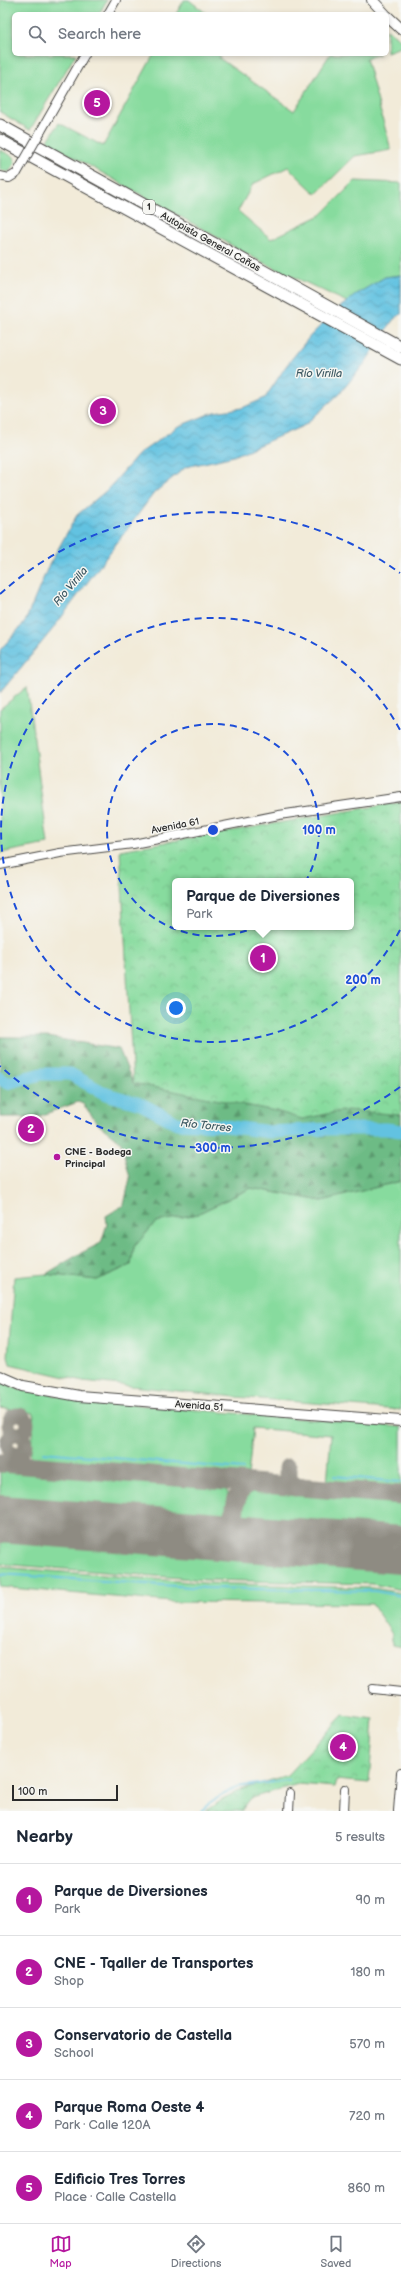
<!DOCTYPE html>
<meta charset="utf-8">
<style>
body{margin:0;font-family:"Balsamiq Sans",sans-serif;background:#f2f2f3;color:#1f2937}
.scale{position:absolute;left:12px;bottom:10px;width:106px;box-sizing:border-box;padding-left:4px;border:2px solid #2b2b2b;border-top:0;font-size:11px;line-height:14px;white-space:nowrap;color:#2b2b2b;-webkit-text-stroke:3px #f6f6f2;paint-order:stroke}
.you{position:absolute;left:176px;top:1008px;width:14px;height:14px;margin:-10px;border:3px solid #fff;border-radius:50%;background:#1a73e8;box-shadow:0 0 0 6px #1a73e833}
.badge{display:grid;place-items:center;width:26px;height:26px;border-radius:50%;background:#b5179e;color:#fff;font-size:13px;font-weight:700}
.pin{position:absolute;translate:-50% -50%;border:2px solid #fff;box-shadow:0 1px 4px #0006}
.popup{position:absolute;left:172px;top:878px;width:182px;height:52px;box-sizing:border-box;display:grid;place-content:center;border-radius:6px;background:#fff;filter:drop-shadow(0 1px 3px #0005);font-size:13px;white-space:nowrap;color:#747a83}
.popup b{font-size:15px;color:#1f2937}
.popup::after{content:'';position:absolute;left:50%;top:100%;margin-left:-8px;border:8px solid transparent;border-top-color:#fff}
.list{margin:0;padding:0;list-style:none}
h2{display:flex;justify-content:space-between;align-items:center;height:52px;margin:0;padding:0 16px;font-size:17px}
h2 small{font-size:13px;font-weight:400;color:#747a83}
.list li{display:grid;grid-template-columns:26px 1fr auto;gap:12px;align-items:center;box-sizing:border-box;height:72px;padding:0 16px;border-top:1px solid #e0e1e3}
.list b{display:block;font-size:15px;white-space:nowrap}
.list p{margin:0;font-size:13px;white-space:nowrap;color:#747a83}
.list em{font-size:13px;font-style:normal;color:#747a83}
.icon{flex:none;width:22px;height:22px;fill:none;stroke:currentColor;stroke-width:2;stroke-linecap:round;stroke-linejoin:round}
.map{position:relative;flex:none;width:401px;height:1811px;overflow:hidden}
.search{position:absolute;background:#fff;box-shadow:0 2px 6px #0003;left:12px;right:12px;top:12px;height:44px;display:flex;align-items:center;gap:10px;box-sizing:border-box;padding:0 14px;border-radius:6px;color:#747a83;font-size:15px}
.sheet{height:412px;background:#fff}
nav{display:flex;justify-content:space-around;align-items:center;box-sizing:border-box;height:56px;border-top:1px solid #e0e1e3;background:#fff;font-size:11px;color:#747a83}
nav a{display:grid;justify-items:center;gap:2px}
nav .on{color:#b5179e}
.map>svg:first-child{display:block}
.grass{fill:#87db9e;stroke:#598364}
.forest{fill:url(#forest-firs);stroke:#4c7358}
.park{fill:url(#park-crowns);stroke:#598364;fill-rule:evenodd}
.water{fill:url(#water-waves);stroke:#467686}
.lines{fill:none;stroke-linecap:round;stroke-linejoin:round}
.stream{stroke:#62c2e1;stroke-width:2}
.river{stroke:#62c2e1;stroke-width:13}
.taxiway{stroke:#8e8b82;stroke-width:19}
.runway{stroke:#8e8b82;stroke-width:48}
.minor-casing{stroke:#494845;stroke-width:10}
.major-casing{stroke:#494845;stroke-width:12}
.highway-casing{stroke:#494845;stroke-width:13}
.minor{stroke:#fff;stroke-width:8}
.major{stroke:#fff;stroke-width:10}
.highway{stroke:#fff;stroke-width:11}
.minor-bridge-casing{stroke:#494845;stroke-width:10;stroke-linecap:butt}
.minor-bridge{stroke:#fff;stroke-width:8}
.ring{fill:none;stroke:#1d4ed8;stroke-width:2;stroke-dasharray:7 5}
.poi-dot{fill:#b5179e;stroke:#f6f6f2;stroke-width:1.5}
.labels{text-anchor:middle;stroke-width:3;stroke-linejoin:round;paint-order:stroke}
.shield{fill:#f6f6f2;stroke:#686867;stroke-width:1}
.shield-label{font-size:9px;font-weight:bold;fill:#2b2b2b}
.street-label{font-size:10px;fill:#2b2b2b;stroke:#f6f6f2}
.poi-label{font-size:10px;font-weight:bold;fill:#2b2b2b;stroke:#f6f6f2;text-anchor:start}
.water-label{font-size:11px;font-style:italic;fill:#3c5862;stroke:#f6f6f2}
.centre{fill:#1d4ed8;stroke:#f6f6f2;stroke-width:2}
.ring-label{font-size:12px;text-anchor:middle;font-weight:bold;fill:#1d4ed8;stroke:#f6f6f2;stroke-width:3;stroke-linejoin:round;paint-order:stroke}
</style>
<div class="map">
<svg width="401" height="1811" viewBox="0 0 401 1811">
<defs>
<pattern id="forest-firs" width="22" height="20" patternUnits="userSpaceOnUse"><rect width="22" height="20" fill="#6dbb85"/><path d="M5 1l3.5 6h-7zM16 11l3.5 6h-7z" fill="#5a986d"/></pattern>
<pattern id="park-crowns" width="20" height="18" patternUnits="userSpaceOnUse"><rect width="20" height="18" fill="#87db9e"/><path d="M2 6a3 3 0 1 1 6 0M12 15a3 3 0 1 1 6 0" fill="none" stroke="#75bc88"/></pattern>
<pattern id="water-waves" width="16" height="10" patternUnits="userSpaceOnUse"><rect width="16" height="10" fill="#62c2e1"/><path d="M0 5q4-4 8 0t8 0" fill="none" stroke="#519eb7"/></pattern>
</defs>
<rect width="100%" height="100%" fill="#f6f6f2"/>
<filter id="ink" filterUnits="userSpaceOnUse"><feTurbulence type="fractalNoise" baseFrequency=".025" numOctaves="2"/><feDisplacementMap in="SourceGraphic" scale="8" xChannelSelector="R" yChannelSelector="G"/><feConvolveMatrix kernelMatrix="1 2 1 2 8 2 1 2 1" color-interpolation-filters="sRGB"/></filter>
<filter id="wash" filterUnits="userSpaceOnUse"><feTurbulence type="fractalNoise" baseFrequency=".012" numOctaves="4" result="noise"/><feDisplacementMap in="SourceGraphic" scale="16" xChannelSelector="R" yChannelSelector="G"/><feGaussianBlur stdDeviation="0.9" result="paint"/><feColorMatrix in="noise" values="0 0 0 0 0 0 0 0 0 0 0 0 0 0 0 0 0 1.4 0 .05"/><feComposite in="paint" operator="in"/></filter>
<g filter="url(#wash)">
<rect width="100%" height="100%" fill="#f2ebd9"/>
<!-- grass -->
<g class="grass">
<polygon points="0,0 107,0 99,14 14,14 14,54 76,54 30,130 0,112"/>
<polygon points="184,0 189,0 207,14 176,14"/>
<polygon points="387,29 401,40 401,47 387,52"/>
<polygon points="154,54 221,54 219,58 294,111 330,54 379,54 366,58 391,150 355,156 316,194 288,167 253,184 238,211 271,239 321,215 355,181 401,183 401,275 385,277 347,302 258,260 47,142 59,123 103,146"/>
<polygon points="0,150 14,157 15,163 9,172 0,170"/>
<polygon points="27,687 48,844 0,853 0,709"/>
<polygon points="401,1181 401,1410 236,1397 83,1381 10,1364 8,1357 14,1277 46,1274 97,1280 131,1265 134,1247 156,1222 197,1214 251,1188 322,1201"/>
<polygon points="0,1381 20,1390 101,1402 401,1427 401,1489 327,1483 331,1435 253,1428 248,1476 30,1460 34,1413 0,1408"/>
<path d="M0,1469L224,1487C232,1495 231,1509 226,1519L220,1520L0,1503Z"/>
<path d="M249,1489L401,1501V1536L247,1523L242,1521C237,1511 242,1497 249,1489Z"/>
<polygon points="0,1534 401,1566 401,1590 373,1584 206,1580 0,1564"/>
<polygon points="0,1567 205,1583 373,1588 401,1593 401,1647 392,1645 392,1634 372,1604 171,1602 0,1587"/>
</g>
<!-- forest -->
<polygon class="forest" points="0,1037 47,1037 119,1049 133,1083 276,1111 302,1119 347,1110 401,1115 401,1181 322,1201 251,1188 197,1214 156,1222 134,1247 131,1265 97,1280 46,1274 79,1254 101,1243 107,1224 106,1216 124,1205 130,1178 121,1142 99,1125 83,1104 78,1102 37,1117 0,1117"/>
<!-- park -->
<g class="park">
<path d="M401,802V1115L347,1110L302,1119L276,1111L133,1083L120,850ZM175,881H351V927H175Z"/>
<polygon points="343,1715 374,1719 369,1783 336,1780 334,1787 298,1784 251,1798 241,1811 205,1811 237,1791 287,1775"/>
</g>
<!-- water -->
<polygon class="water" points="401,275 401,314 393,320 365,363 340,393 305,425 234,456 186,467 154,493 52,630 0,693 0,650 25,622 48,567 77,515 107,490 139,454 177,427 214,412 242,408 265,398 286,366 311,335 339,308 358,293 385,277"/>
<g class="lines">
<!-- stream -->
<g class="stream">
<polyline points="43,1452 243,1469"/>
<polyline points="334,1476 401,1482"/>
<polyline points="0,1574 205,1588 375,1591 401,1596"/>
<polyline points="201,1811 211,1802 236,1787 288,1780"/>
</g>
<!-- river -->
<polyline class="river" points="0,1078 7,1083 41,1074 70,1074 106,1094 141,1104 177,1123 218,1125 270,1132 329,1129 386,1129 401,1131"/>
<!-- taxiway -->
<g class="taxiway">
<circle cx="18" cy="1424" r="7"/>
<circle cx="16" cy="1444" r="7"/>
<polyline points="0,1463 401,1495"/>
<polyline points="288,1468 288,1479 295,1487"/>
<polyline points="233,1521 235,1528 246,1538"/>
<path d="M214,1535C247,1524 224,1502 248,1483"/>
</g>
<!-- runway -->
<polyline class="runway" points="0,1519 401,1550"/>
</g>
</g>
<g filter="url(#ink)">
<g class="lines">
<defs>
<g id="minor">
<polyline points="108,14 116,0"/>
<polyline points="41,131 85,54"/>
<polyline points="0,176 9,178 17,173"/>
<polyline points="0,865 60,853 133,844 279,815 401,797"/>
<polyline points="373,1689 401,1692"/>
<polyline points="289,1811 290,1793"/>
<polyline points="344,1811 345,1789"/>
<polyline points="398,1811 401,1773"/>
</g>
<g id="major">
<polyline points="372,0 385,14"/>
<polyline points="387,16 401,29"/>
<polyline points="0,1376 23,1386 79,1396 401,1421"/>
</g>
<g id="highway">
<polyline points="0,125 401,347"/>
<polyline points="0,140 401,359"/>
</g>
</defs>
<!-- minor casing -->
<use href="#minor" class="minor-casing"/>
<!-- major casing -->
<use href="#major" class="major-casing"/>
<!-- highway casing -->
<use href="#highway" class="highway-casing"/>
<!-- minor -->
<use href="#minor" class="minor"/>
<!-- major -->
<use href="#major" class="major"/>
<!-- highway -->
<use href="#highway" class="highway"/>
<defs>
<polyline id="minor-bridge" points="17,173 41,131"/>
</defs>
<!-- minor-bridge casing -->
<use href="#minor-bridge" class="minor-bridge-casing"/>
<!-- minor-bridge -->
<use href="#minor-bridge" class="minor-bridge"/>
</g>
</g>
<!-- distance rings -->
<g class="ring">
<circle cx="213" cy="830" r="106"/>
<path d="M400 930A212 212 0 1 1 400 730"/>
<path d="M400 1087A318 318 0 0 1 0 1066M0 594A318 318 0 0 1 400 573"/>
</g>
<!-- markers -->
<circle class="poi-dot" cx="57" cy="1157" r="4"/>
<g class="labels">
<!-- shield labels -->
<rect class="shield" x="143" y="200" width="12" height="14" rx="3"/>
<g class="shield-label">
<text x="149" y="210">1</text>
</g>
<!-- street labels -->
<g class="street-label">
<text transform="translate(211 241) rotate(29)" y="4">Autopista General Cañas</text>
<text transform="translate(175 825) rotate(-11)" y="4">Avenida 61</text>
<text transform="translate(199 1405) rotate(4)" y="4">Avenida 51</text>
</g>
<!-- poi labels -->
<g class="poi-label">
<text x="65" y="1155">CNE - Bodega<tspan x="65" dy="12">Principal</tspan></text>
</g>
<!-- water labels -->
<g class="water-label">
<text x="319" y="377">Río Virilla</text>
<text transform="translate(70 586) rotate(-50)" y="4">Río Virilla</text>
<text transform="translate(206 1125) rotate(6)" y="4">Río Torres</text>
</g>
</g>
<circle cx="213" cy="830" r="6" class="centre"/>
<g class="ring-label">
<text x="319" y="834">100 m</text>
<text x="363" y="984">200 m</text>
<text x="213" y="1152">300 m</text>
</g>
</svg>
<div class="scale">100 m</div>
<div class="you"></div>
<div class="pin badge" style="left:263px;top:958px">1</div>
<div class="popup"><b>Parque de Diversiones</b>Park</div>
<div class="pin badge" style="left:31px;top:1129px">2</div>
<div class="pin badge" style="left:103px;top:411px">3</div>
<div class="pin badge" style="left:343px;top:1747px">4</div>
<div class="pin badge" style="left:97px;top:103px">5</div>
<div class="search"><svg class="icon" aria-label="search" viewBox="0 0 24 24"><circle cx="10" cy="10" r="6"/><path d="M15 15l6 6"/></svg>Search here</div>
</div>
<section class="sheet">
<h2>Nearby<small>5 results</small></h2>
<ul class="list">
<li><span class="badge">1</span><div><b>Parque de Diversiones</b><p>Park</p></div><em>90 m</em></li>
<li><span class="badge">2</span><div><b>CNE - Tqaller de Transportes</b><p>Shop</p></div><em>180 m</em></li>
<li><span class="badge">3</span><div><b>Conservatorio de Castella</b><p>School</p></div><em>570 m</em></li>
<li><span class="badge">4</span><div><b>Parque Roma Oeste 4</b><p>Park · Calle 120A</p></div><em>720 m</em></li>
<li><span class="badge">5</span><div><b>Edificio Tres Torres</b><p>Place · Calle Castella</p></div><em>860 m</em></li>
</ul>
</section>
<nav>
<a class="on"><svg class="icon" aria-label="map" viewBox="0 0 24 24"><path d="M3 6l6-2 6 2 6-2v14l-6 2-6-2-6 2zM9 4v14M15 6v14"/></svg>Map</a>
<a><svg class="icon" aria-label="directions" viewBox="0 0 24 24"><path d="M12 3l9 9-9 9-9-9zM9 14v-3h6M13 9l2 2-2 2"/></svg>Directions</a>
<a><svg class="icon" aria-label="saved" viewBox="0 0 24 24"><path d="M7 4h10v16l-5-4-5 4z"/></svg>Saved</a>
</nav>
